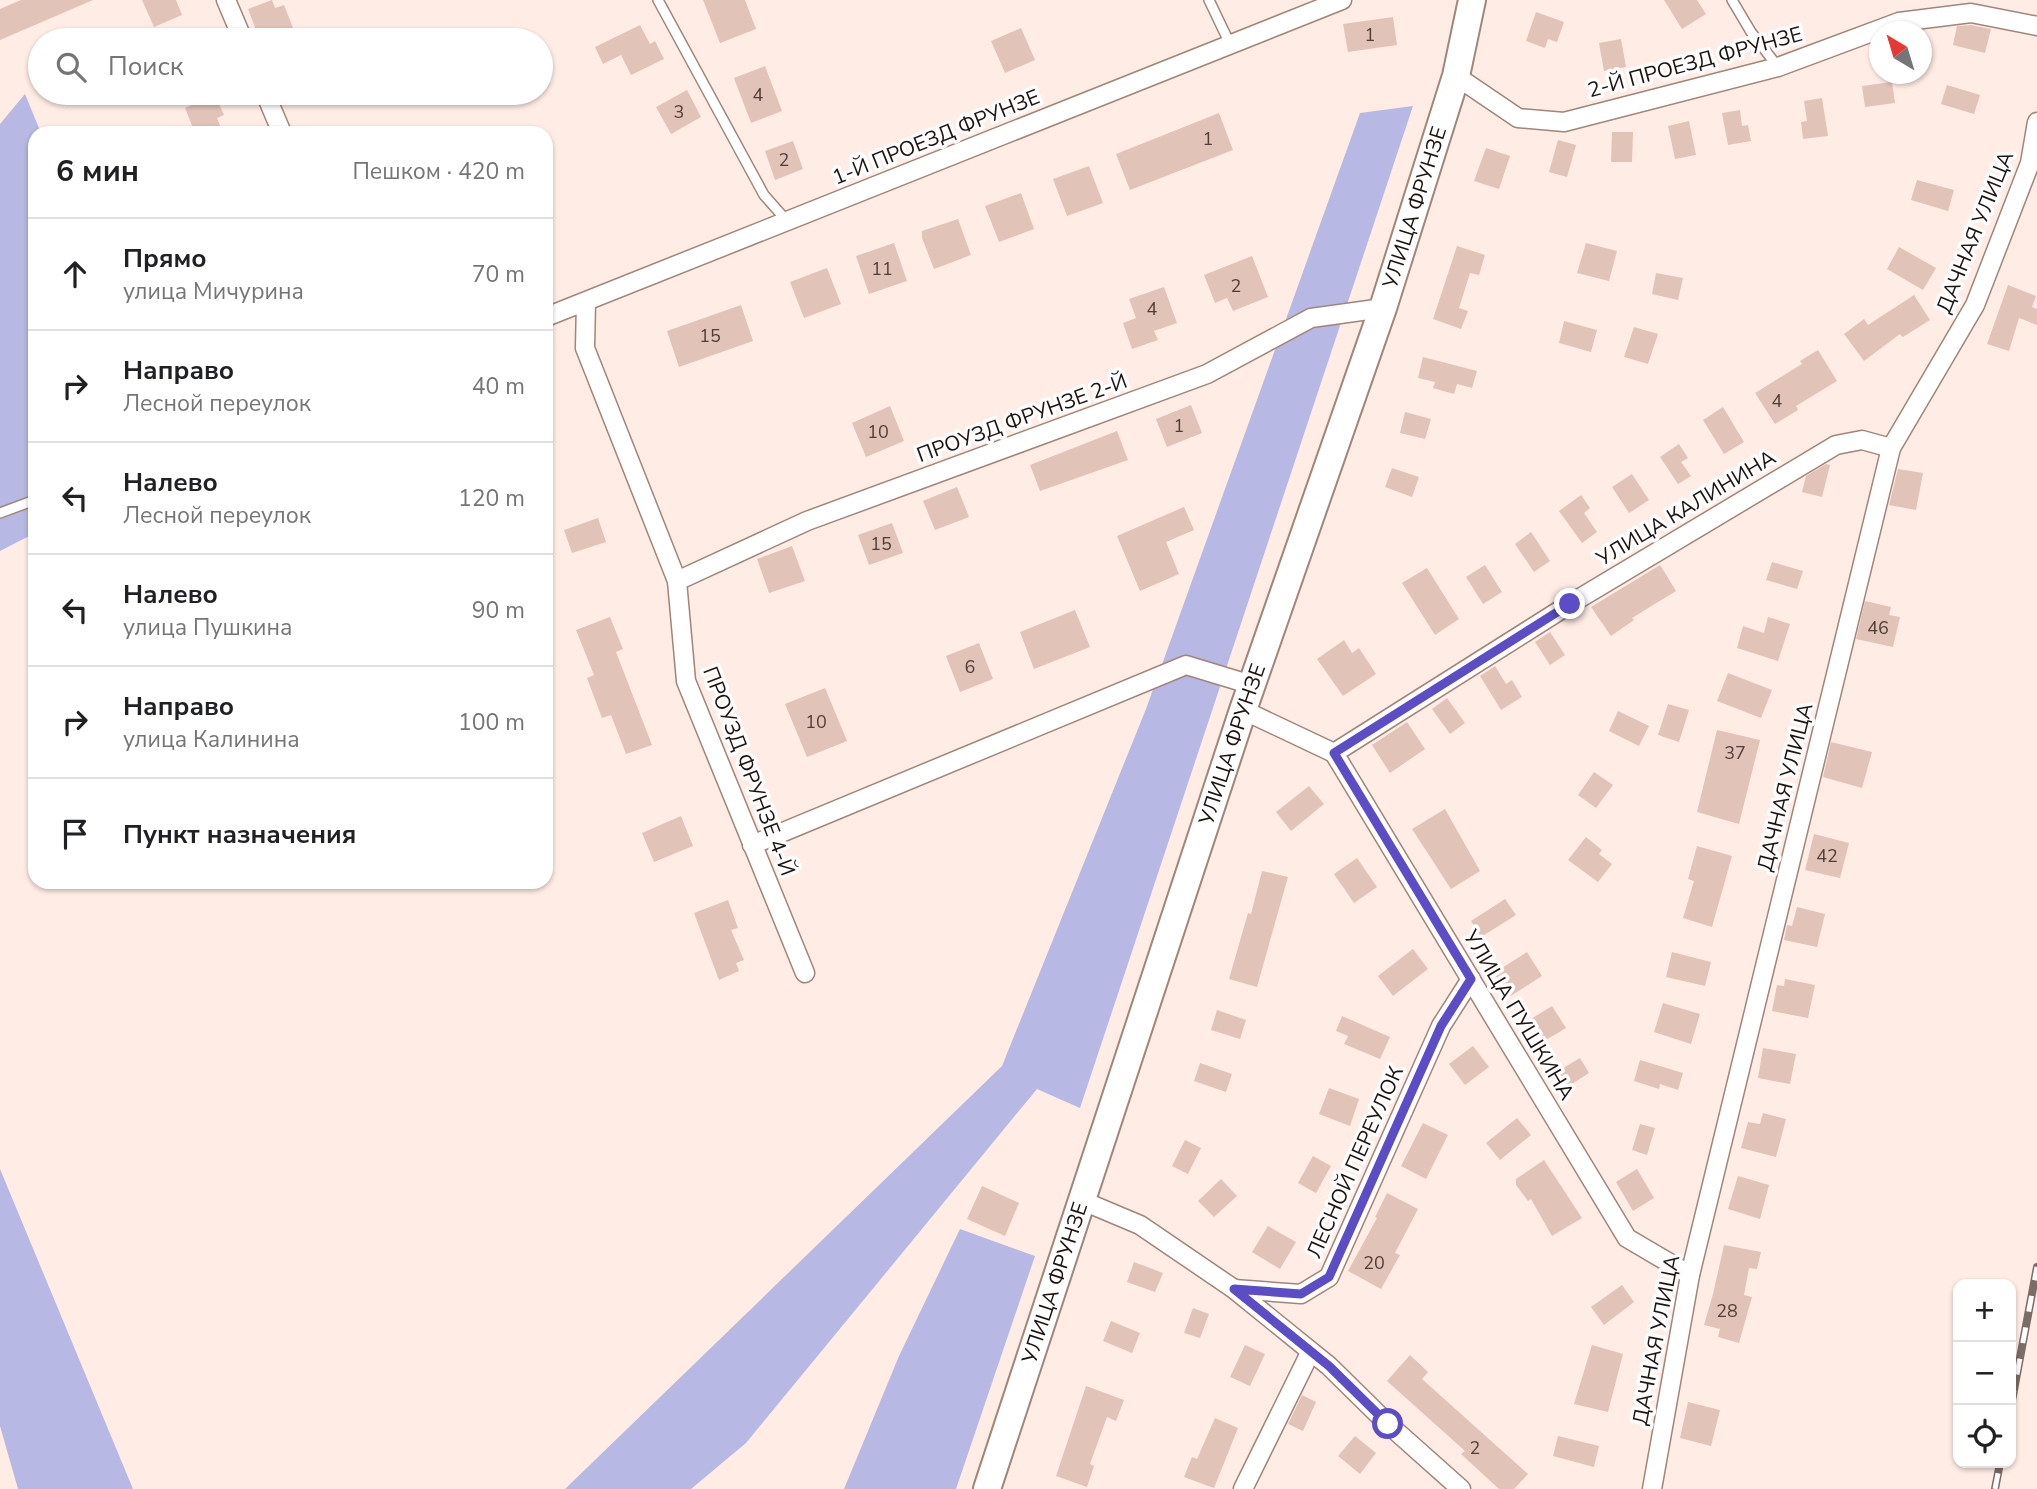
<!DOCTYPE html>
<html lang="ru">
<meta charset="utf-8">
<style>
body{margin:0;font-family:"Nunito Sans",sans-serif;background:#f2f2f2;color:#202124}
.controls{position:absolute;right:21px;bottom:21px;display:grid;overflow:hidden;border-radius:14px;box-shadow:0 2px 5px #0004}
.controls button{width:63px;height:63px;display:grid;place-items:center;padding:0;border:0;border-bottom:2px solid #e0e0e0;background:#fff;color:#202124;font:35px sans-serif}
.compass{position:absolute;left:1869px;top:21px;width:63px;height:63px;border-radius:50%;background:#fff;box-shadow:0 2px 5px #0004;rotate:322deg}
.stop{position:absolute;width:21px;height:21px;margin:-16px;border:5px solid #5c4dc6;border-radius:50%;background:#fff}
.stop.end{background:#5c4dc6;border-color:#fff;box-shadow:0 2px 7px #0008}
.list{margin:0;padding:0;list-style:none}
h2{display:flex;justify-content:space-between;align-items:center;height:91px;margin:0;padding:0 28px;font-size:30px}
h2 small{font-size:23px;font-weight:400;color:#757577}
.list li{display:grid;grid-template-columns:46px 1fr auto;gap:21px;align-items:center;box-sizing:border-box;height:112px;padding:0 28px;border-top:2px solid #e0e0e0}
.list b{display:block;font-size:26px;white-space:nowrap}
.list p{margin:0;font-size:23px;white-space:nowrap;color:#757577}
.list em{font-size:23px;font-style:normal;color:#757577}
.icon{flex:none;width:38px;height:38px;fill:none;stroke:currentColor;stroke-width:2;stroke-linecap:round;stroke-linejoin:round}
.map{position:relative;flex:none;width:2037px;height:1489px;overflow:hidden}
.search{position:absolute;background:#fff;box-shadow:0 2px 5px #0004;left:28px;top:28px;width:525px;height:77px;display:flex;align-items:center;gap:18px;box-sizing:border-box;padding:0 24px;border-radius:38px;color:#757577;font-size:26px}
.panel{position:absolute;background:#fff;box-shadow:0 2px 5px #0004;left:28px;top:126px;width:525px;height:763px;border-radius:21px}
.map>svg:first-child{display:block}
.forest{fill:#b7b8e3}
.building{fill:#e2c3b7}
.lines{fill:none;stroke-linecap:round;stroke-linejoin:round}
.lane-casing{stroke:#a18579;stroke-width:12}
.street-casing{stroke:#a18579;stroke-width:21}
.secondary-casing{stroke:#a18579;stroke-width:30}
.lane{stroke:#fff;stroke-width:9}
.street{stroke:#fff;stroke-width:18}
.secondary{stroke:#fff;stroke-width:26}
.rail-casing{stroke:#7a6c67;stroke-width:8}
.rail{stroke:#fdfdfd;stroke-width:5;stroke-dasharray:16;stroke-linecap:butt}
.route{stroke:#5c4dc6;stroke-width:9}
.labels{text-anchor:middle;stroke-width:7;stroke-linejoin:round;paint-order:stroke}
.number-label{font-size:18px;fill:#4e3e38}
.street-label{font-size:21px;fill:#1c120e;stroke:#fdfdfd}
</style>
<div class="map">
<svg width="2037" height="1489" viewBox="0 0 2037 1489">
<rect width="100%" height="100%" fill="#ffece4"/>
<!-- forest -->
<g class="forest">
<polygon points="25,94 41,133 35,133 35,533 0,551 0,124"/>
<polygon points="1413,106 1080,1108 1037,1089 746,1443 691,1489 565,1489 1002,1066 1146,709 1360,113"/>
<polygon points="0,1166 0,1169 133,1489 18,1489 0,1426"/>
<polygon points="960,1229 1035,1256 956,1489 844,1489 899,1356"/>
</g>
<!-- building -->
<g class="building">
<polygon points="21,0 93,0 0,40 0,9"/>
<polygon points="142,0 176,0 182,15 154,27"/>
<polygon points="272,0 275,8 284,5 293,28 260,40 248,9"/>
<polygon points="703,0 745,0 756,29 720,43"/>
<polygon points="1664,0 1697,0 1706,14 1682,29"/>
<polygon points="1536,12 1564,22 1557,42 1548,39 1545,48 1526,41"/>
<polygon points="1393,17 1397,45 1348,52 1343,24"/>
<polygon points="640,25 650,44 655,41 664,59 631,75 621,55 603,64 595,47"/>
<polygon points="1971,25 1991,29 1985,53 1953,45 1957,26"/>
<polygon points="1021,28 1035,60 1005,73 991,41"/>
<polygon points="1621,39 1626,67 1604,71 1599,43"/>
<polygon points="765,66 782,111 751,123 734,78"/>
<polygon points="1892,82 1895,103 1865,107 1862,86"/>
<polygon points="1947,85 1980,95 1974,114 1941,104"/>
<polygon points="687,90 701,117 671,134 656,107"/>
<polygon points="215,95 224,115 217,118 223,133 195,133 185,108"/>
<polygon points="1822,98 1828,136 1803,139 1801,122 1807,121 1804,101"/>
<polygon points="1740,110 1742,126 1748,125 1751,141 1728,145 1722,113"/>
<polygon points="1219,113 1233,150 1130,190 1116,154"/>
<polygon points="1689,121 1696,155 1675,159 1668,126"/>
<polygon points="1612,132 1633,132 1632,162 1611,162"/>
<polygon points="1558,140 1576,145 1567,177 1549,172"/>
<polygon points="793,141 803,169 775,180 765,151"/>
<polygon points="1486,148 1510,156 1499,189 1474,181"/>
<polygon points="1089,166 1103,203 1067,216 1053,179"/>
<polygon points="1917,180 1954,190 1948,211 1911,200"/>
<polygon points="1021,193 1034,229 999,242 985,206"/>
<polygon points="958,219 971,255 934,269 922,238 922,231"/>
<polygon points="894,243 907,281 869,294 856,256"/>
<polygon points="1586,243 1617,251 1609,281 1577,273"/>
<polygon points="1457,246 1485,255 1479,275 1470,273 1459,308 1468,311 1461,329 1433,319"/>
<polygon points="1899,247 1936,268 1923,290 1887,269"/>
<polygon points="1252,256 1268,297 1233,311 1227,298 1215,303 1204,275"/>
<polygon points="827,268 841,304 804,318 790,282"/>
<polygon points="1656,273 1683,278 1678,300 1652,294"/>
<polygon points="2008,285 2036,296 2032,307 2037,309 2037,325 2019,318 2009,351 1987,344"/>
<polygon points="1164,287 1177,323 1154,331 1158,340 1132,349 1123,323 1136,318 1129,299"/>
<polygon points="1914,295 1930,320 1903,337 1900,334 1864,361 1844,334 1864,319 1868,325"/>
<polygon points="741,305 753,341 679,367 667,331"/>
<polygon points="1564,321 1597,330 1591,352 1559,343"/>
<polygon points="1634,327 1658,334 1648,364 1624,357"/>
<polygon points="1818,350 1837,381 1796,406 1798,410 1775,424 1755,393 1802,364 1800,361"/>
<polygon points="1423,357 1477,371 1472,388 1457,384 1454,394 1433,388 1435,382 1418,378"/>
<polygon points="1191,405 1202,433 1167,447 1156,419"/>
<polygon points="890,406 904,441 866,457 852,423"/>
<polygon points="1723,407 1744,442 1724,454 1703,420"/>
<polygon points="1405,412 1431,419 1425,439 1400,433"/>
<polygon points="1117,431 1128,460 1040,491 1030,465"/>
<polygon points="1679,444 1688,458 1681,462 1691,476 1678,484 1660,457"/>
<polygon points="1826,464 1830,465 1822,497 1802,492 1806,476"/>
<polygon points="1392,468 1419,477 1412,497 1385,487"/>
<polygon points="1898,469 1923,473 1916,510 1889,505"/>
<polygon points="1632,474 1649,500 1629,513 1612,487"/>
<polygon points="957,487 969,517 935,530 923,501"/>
<polygon points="1581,495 1590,508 1584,513 1597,532 1582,543 1559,511"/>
<polygon points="1184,507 1194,530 1166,542 1179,574 1140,591 1117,536"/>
<polygon points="598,518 606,542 572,553 564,530"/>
<polygon points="892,523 903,553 869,565 858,535"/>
<polygon points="1531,532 1550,561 1534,572 1515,544"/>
<polygon points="792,546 805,581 769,593 757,559"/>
<polygon points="1772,562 1803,571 1797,589 1766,580"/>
<polygon points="1485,565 1502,592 1483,604 1466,577"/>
<polygon points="1660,565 1676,591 1632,618 1634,620 1611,636 1591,607"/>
<polygon points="1427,568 1459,619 1435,635 1402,583"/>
<polygon points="1865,601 1891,607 1889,615 1900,617 1893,647 1856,639"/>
<polygon points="1075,610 1090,647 1034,669 1020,632"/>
<polygon points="610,617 623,649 616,652 652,745 626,754 611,715 602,718 587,678 594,675 576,630"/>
<polygon points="1768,617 1790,624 1778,661 1737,648 1743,626 1764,633"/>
<polygon points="1550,632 1565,655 1550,665 1535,642"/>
<polygon points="1344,640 1352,653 1359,648 1376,674 1343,696 1317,659"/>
<polygon points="979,643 993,679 960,692 946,656"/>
<polygon points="1495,666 1506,684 1512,680 1522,697 1501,710 1480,676"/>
<polygon points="1728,673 1772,690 1761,718 1717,701"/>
<polygon points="825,688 847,741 807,757 785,704"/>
<polygon points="1447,698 1465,723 1450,734 1432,709"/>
<polygon points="1668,704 1689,710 1679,742 1658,735"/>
<polygon points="1618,711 1649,726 1639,746 1609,731"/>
<polygon points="1407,722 1425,749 1390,773 1372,745"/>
<polygon points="1717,730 1760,740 1739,824 1697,812"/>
<polygon points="1831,742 1872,752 1862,788 1823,777"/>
<polygon points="1594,772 1613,785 1596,808 1578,795"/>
<polygon points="1309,786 1324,804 1291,831 1276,812"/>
<polygon points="1445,809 1480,871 1451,889 1412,829"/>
<polygon points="681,816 693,846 654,862 642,833"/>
<polygon points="1814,834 1849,843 1840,878 1805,870"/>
<polygon points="1586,837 1602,850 1599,854 1612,864 1598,882 1568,860"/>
<polygon points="1697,846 1732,856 1712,927 1683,918 1694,881 1688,879"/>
<polygon points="1357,858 1377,887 1354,903 1334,874"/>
<polygon points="1262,871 1288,877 1257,987 1229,979 1248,913 1251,914"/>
<polygon points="1505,899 1516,915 1481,937 1471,921"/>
<polygon points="728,900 738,928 731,930 744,960 736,963 739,971 719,980 694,913"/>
<polygon points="1797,907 1825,914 1817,947 1784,940 1787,925 1792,926"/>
<polygon points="1413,949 1428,969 1393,996 1378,976"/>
<polygon points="1527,952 1542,976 1509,997 1494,973"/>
<polygon points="1672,952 1711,962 1705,986 1666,977"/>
<polygon points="1785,979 1815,985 1808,1018 1772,1011 1777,985 1784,986"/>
<polygon points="1663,1003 1700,1014 1691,1044 1654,1032"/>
<polygon points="1552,1006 1566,1028 1539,1044 1526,1022"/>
<polygon points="1217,1010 1246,1020 1240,1039 1211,1030"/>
<polygon points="1342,1016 1390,1037 1380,1059 1344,1044 1348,1036 1336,1031"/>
<polygon points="1473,1046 1489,1067 1465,1085 1449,1064"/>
<polygon points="1763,1048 1796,1054 1790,1084 1758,1078"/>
<polygon points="1580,1058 1589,1073 1564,1089 1555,1073"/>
<polygon points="1640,1060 1683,1073 1678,1090 1660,1084 1659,1089 1634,1081"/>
<polygon points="1200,1063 1232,1074 1226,1092 1194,1081"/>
<polygon points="1329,1088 1359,1099 1350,1126 1319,1114"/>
<polygon points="1763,1113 1786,1119 1776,1157 1741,1148 1748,1122 1760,1124"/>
<polygon points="1517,1118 1531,1135 1500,1160 1486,1143"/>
<polygon points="1423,1123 1448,1135 1426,1179 1401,1166"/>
<polygon points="1640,1124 1655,1128 1647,1155 1632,1150"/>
<polygon points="1185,1140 1201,1148 1188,1174 1172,1166"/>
<polygon points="1313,1156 1331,1166 1316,1193 1298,1183"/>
<polygon points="1544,1160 1582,1218 1552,1236 1531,1199 1528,1201 1516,1185 1516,1179"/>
<polygon points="1637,1169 1654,1198 1633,1211 1616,1182"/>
<polygon points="1738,1176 1769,1185 1760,1219 1728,1209"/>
<polygon points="1221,1179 1237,1196 1214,1217 1198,1201"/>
<polygon points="982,1186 1019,1203 1005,1236 967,1219"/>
<polygon points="1387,1193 1418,1209 1395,1253 1400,1255 1381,1289 1348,1271 1377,1218 1375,1217"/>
<polygon points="1268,1226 1296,1242 1280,1269 1252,1252"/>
<polygon points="1724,1245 1761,1252 1757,1269 1749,1268 1744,1295 1752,1297 1739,1343 1718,1337 1720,1329 1704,1325 1713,1294"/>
<polygon points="1134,1262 1163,1273 1155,1292 1127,1282"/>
<polygon points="1622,1285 1634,1302 1604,1325 1591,1307"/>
<polygon points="1193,1308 1209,1314 1200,1338 1184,1333"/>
<polygon points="1111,1321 1140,1333 1132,1353 1103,1341"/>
<polygon points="1245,1345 1265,1354 1250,1386 1230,1377"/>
<polygon points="1592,1345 1623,1354 1608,1412 1574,1404"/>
<polygon points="1410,1355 1428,1372 1422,1379 1528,1474 1514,1489 1499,1489 1461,1454 1465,1451 1387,1381"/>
<polygon points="1086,1386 1124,1400 1116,1421 1107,1417 1090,1464 1094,1466 1087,1487 1056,1476"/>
<polygon points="1302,1395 1316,1402 1303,1431 1288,1424"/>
<polygon points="1688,1402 1720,1410 1711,1446 1680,1438"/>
<polygon points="1215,1418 1238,1428 1214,1488 1184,1477 1192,1457 1197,1459"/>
<polygon points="1355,1436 1376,1453 1360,1474 1338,1456"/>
<polygon points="1558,1436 1599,1446 1594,1467 1553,1456"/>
</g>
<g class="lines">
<defs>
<g id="lane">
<polyline points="658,0 764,195 787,221"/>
<polyline points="1209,0 1230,44"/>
<polyline points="1732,0 1751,32 1778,67"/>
<polyline points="0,513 35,500"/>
</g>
<g id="street">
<polyline points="226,0 243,40"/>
<polyline points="1456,76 1518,118 1564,122 1778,67 1899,22 1971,13 2037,26"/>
<polyline points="265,93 282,133"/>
<polyline points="586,302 585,348 677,581 686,681 805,973"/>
<polyline points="546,317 1342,0"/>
<polyline points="677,581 807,521 1207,374 1311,318 1383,308"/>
<polyline points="1243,710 1334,753"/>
<polyline points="1334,753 1570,604 1836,445 1862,440 1891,448"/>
<polyline points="1334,753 1627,1238 1690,1275"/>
<polyline points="752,845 1186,665 1252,685"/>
<polyline points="1083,1201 1140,1225 1234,1289 1329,1366 1388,1424 1461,1489"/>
<polyline points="1234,1289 1301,1294 1329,1277 1441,1026 1471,979"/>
<polyline points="1243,1489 1310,1353"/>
<polyline points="1652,1489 1690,1275 1891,448 1975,305 2030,163 2037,122"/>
</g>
<g id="secondary">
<path id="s1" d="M987,1489L1243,710L1383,308L1456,76L1472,0"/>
</g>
</defs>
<!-- lane casing -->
<use href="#lane" class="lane-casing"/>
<!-- street casing -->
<use href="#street" class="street-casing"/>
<!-- secondary casing -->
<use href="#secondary" class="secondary-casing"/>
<!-- lane -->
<use href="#lane" class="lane"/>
<!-- street -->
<use href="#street" class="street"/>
<!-- secondary -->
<use href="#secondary" class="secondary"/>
<defs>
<g id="rail">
<polyline points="2011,1406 2037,1267"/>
<polyline points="1995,1489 2000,1463"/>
</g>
</defs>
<!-- rail casing -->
<use href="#rail" class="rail-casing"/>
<!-- rail -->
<use href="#rail" class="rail"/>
</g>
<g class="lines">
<!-- route -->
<polyline class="route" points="1388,1424 1329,1366 1234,1289 1301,1294 1329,1277 1441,1026 1471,979 1334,753 1570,604"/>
</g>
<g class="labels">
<!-- number labels -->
<g class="number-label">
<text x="1370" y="41">1</text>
<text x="758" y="101">4</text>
<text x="679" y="118">3</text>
<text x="1208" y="145">1</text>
<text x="784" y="166">2</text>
<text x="882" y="275">11</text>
<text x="1236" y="292">2</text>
<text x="1152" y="315">4</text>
<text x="710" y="342">15</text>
<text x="1777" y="407">4</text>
<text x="1179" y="432">1</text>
<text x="878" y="438">10</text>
<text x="881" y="550">15</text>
<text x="1878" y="634">46</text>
<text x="970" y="673">6</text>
<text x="816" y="728">10</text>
<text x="1735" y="759">37</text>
<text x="1827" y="862">42</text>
<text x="1374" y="1269">20</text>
<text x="1727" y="1317">28</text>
<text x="1475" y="1454">2</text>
</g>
<!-- street labels -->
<g class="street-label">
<text transform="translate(1695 62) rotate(-15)" y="7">2-Й ПРОЕЗД ФРУНЗЕ</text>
<text transform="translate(936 137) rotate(-22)" y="7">1-Й ПРОЕЗД ФРУНЗЕ</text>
<text dy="7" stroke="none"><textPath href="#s1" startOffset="1351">УЛИЦА ФРУНЗЕ</textPath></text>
<text transform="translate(1975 232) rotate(-68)" y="7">ДАЧНАЯ УЛИЦА</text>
<text transform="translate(1022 418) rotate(-20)" y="7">ПРОУЗД ФРУНЗЕ 2-Й</text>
<text transform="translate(1686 508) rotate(-31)" y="7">УЛИЦА КАЛИНИНА</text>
<text dy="7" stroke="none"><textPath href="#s1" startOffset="784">УЛИЦА ФРУНЗЕ</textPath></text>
<text transform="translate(749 771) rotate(69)" y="7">ПРОУЗД ФРУНЗЕ 4-Й</text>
<text transform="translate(1785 787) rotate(-76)" y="7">ДАЧНАЯ УЛИЦА</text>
<text transform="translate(1519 1015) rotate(59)" y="7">УЛИЦА ПУШКИНА</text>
<text transform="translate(1355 1162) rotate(-66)" y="7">ЛЕСНОЙ ПЕРЕУЛОК</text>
<text dy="7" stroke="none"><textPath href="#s1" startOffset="217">УЛИЦА ФРУНЗЕ</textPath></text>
<text transform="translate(1656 1340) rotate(-79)" y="7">ДАЧНАЯ УЛИЦА</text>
</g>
</g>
</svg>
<div class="controls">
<button>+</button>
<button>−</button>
<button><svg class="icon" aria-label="locate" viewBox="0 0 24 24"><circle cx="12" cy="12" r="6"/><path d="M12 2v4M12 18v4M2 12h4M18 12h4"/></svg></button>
</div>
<svg class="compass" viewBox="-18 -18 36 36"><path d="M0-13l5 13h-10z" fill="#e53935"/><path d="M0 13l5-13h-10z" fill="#757577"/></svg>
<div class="stop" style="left:1388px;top:1424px"></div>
<div class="stop end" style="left:1570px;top:604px"></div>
<div class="search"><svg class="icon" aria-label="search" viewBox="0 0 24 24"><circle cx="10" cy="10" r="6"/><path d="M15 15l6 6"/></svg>Поиск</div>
<section class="panel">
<h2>6 мин<small>Пешком · 420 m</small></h2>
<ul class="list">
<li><svg class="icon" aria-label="ahead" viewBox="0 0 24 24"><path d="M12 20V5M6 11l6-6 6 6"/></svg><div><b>Прямо</b><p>улица Мичурина</p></div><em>70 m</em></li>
<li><svg class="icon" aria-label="right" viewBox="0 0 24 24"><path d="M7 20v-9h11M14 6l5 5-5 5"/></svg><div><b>Направо</b><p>Лесной переулок</p></div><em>40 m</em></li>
<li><svg class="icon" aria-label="left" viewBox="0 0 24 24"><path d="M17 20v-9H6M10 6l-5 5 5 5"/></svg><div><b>Налево</b><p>Лесной переулок</p></div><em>120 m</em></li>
<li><svg class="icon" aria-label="left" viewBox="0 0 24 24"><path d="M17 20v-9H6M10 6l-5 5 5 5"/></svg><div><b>Налево</b><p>улица Пушкина</p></div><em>90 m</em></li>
<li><svg class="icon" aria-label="right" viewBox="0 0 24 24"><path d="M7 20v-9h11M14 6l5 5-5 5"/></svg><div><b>Направо</b><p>улица Калинина</p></div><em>100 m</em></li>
<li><svg class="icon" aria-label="arrive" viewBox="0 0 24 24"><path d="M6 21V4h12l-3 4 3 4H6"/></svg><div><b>Пункт назначения</b></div></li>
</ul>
</section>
</div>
